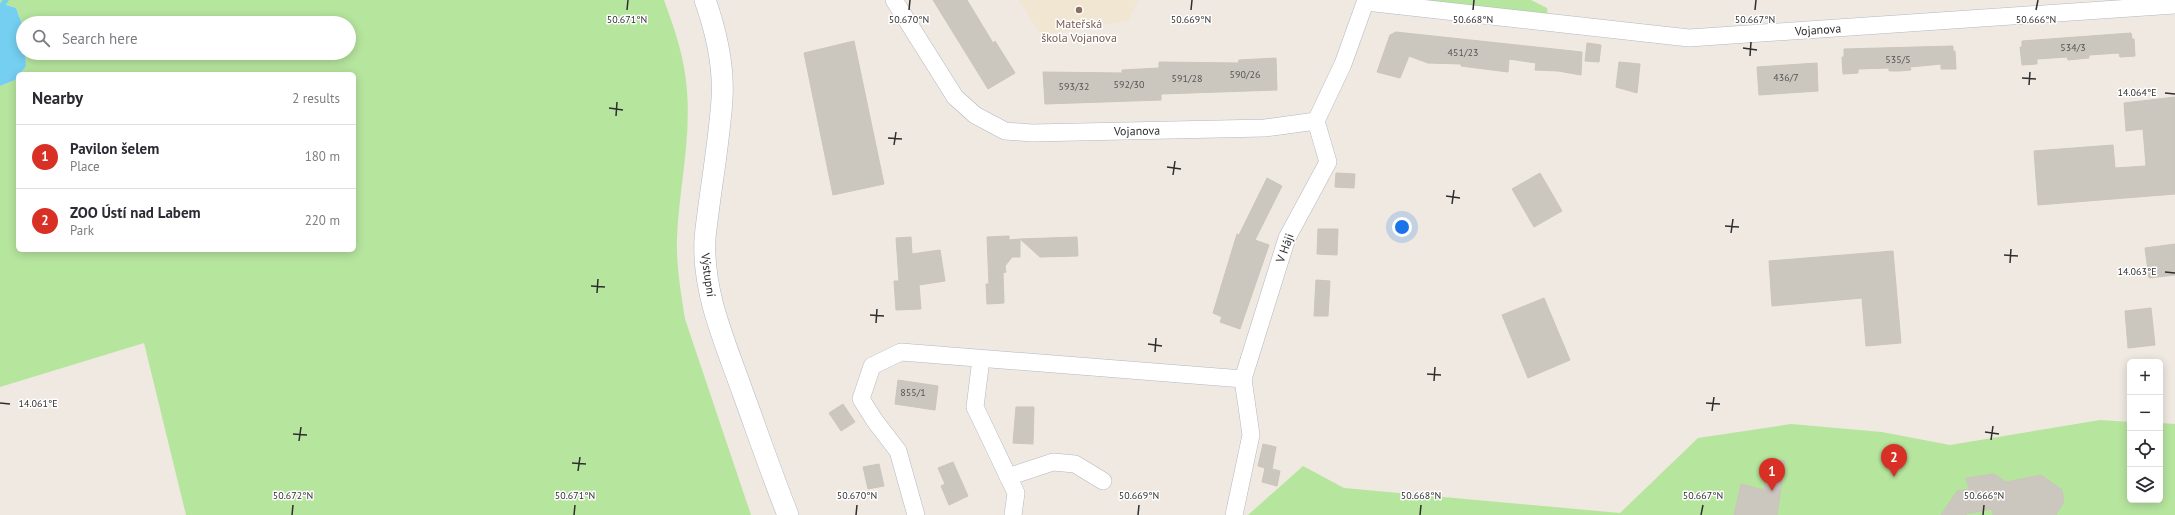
<!DOCTYPE html>
<meta charset="utf-8">
<style>
body{margin:0;font-family:"PT Sans",sans-serif;background:#f7f7f7;color:#2b2b33}
.controls{position:absolute;right:12px;bottom:12px;display:grid;overflow:hidden;border-radius:6px;box-shadow:0 2px 10px #0003}
.controls button{width:36px;height:36px;display:grid;place-items:center;padding:0;border:0;border-bottom:1px solid #e1e1e2;background:#fff;color:#2b2b33;font:20px sans-serif}
.you{position:absolute;left:1402px;top:227px;width:14px;height:14px;margin:-10px;border:3px solid #fff;border-radius:50%;background:#1a73e8;box-shadow:0 0 0 6px #1a73e833}
.badge{display:grid;place-items:center;width:26px;height:26px;border-radius:50%;background:#d93025;color:#fff;font-size:13px;font-weight:700}
.pin{position:absolute;translate:-50% -33px;filter:drop-shadow(0 1px 2px #0008)}
.pin::after{content:'';position:absolute;top:21px;width:14px;height:12px;background:inherit;clip-path:polygon(0 0,100% 0,50% 100%)}
.list{margin:0;padding:0;list-style:none}
h2{display:flex;justify-content:space-between;align-items:center;height:52px;margin:0;padding:0 16px;font-size:17px}
h2 small{font-size:13px;font-weight:400;color:#7c7c81}
.list li{display:grid;grid-template-columns:26px 1fr auto;gap:12px;align-items:center;box-sizing:border-box;height:64px;padding:0 16px;border-top:1px solid #e1e1e2}
.list b{display:block;font-size:15px;white-space:nowrap}
.list p{margin:0;font-size:13px;white-space:nowrap;color:#7c7c81}
.list em{font-size:13px;font-style:normal;color:#7c7c81}
.icon{flex:none;width:22px;height:22px;fill:none;stroke:currentColor;stroke-width:2;stroke-linecap:round;stroke-linejoin:round}
.map{position:relative;flex:none;width:2175px;height:515px;overflow:hidden}
.search{position:absolute;background:#fff;box-shadow:0 2px 10px #0003;left:16px;top:16px;width:340px;height:44px;display:flex;align-items:center;gap:10px;box-sizing:border-box;padding:0 14px;border-radius:22px;color:#7c7c81;font-size:15px}
.panel{position:absolute;background:#fff;box-shadow:0 2px 10px #0003;left:16px;top:72px;width:340px;height:180px;border-radius:6px}
.map>svg:first-child{display:block}
.education{fill:#f0e6d1}
.green{fill:#b6e59e}
.water{fill:#75cff0}
.lines{fill:none;stroke-linecap:round;stroke-linejoin:round}
.stream{stroke:#75cff0;stroke-width:5}
.building{fill:#cbc7bf;stroke:#cbc5ba}
.minor-casing{stroke:#b4b7c1;stroke-width:18}
.tertiary-casing{stroke:#b4b7c1;stroke-width:22}
.minor{stroke:#fff;stroke-width:17}
.tertiary{stroke:#fff;stroke-width:21}
.ticks{fill:none;stroke:#2e2e2e;stroke-width:1.5}
.education-dot{fill:#8d6e63;stroke:#fff;stroke-width:1.5}
.labels{text-anchor:middle;stroke-width:3;stroke-linejoin:round;paint-order:stroke}
.number-label{font-size:10px;fill:#555452}
.education-label{font-size:12px;fill:#785e54;stroke:#fff}
.street-label{font-size:12px;fill:#2e2e2e;stroke:#fff}
.ticks-label{font-size:10px;text-anchor:middle;fill:#2e2e2e;stroke:#fff;stroke-width:3;stroke-linejoin:round;paint-order:stroke}
</style>
<div class="map">
<svg width="2175" height="515" viewBox="0 0 2175 515">
<rect width="100%" height="100%" fill="#efe9e1"/>
<!-- education -->
<polygon class="education" points="1019,0 1138,0 1128,21 1041,35"/>
<!-- green -->
<g class="green">
<path d="M0,0H664C675,30 685,59 687,91C691,141 679,189 677,238C676,265 681,293 685,319L751,515H186L144,343L0,387V86L15,80L18,76V250H354V74H19L26,66L25,53H349V23H23V27L16,8L0,3Z"/>
<polygon points="1398,0 1531,0 1547,8 1548,18"/>
<polygon points="2100,420 2130,422 2130,500 2160,500 2160,423 2175,424 2175,515 1248,515 1303,466 1344,488 1620,513 1698,438 1791,424 1882,432 1950,445"/>
</g>
<!-- water -->
<polygon class="water" points="0,3 16,8 23,27 23,53 25,53 26,66 15,80 0,86"/>
<g class="lines">
<!-- stream -->
<polyline class="stream" points="0,8 6,0"/>
</g>
<!-- building -->
<g class="building">
<polygon points="933,0 967,0 993,43 995,41 1015,73 988,89"/>
<polygon points="1396,32 1582,52 1581,75 1558,71 1535,70 1536,63 1509,59 1508,72 1461,66 1461,64 1428,63 1409,56 1400,78 1377,72 1390,35"/>
<polygon points="2131,33 2132,39 2134,39 2135,56 2120,57 2119,53 2089,55 2089,58 2068,60 2067,57 2037,59 2037,64 2022,65 2020,47 2022,47 2022,41"/>
<polygon points="854,41 884,184 833,195 804,53"/>
<polygon points="1587,43 1601,45 1599,62 1585,61"/>
<polygon points="1953,46 1953,51 1955,51 1956,69 1941,69 1941,64 1910,67 1911,70 1899,71 1889,71 1889,68 1858,69 1858,73 1843,74 1842,57 1844,57 1844,49"/>
<polygon points="1276,58 1277,90 1161,94 1161,100 1045,104 1043,72 1122,73 1122,70 1159,68 1159,62 1238,63 1239,60"/>
<polygon points="1619,62 1640,64 1637,93 1616,87"/>
<polygon points="1817,63 1818,91 1759,95 1757,67"/>
<polygon points="2175,97 2175,194 2038,205 2034,151 2113,145 2115,168 2146,166 2143,129 2126,131 2124,103"/>
<polygon points="1336,173 1355,174 1354,188 1335,187"/>
<polygon points="1540,173 1562,211 1534,227 1512,189"/>
<polygon points="1267,178 1282,186 1255,240 1269,245 1240,329 1220,322 1222,317 1213,313 1237,234 1239,235"/>
<polygon points="1318,229 1338,229 1337,255 1317,254"/>
<polygon points="1009,236 1009,240 1020,239 1020,257 1012,257 1005,266 1006,272 1003,273 1004,303 987,304 986,284 989,284 987,237"/>
<polygon points="911,237 912,254 940,250 945,281 919,285 921,309 896,310 894,281 899,281 896,238"/>
<polygon points="1077,237 1078,256 1040,257 1020,239"/>
<polygon points="2175,244 2175,275 2149,278 2145,248"/>
<polygon points="1893,251 1901,343 1866,346 1862,298 1772,306 1769,261"/>
<polygon points="1316,280 1330,281 1328,316 1314,316"/>
<polygon points="1544,298 1570,360 1528,378 1502,315"/>
<polygon points="2151,308 2155,345 2128,348 2125,311"/>
<polygon points="898,380 938,386 935,410 895,404"/>
<polygon points="843,404 855,422 841,431 829,413"/>
<polygon points="1016,407 1034,407 1033,444 1013,443"/>
<polygon points="1263,444 1276,447 1272,469 1280,471 1277,486 1262,482 1265,468 1258,466"/>
<polygon points="1770,459 1785,461 1777,515 1734,515 1741,484 1764,490"/>
<polygon points="953,462 968,496 949,505 941,486 945,484 938,468"/>
<polygon points="879,464 884,486 868,489 863,467"/>
<polygon points="1994,474 2006,482 2041,475 2062,490 2064,502 2056,515 1993,515 1992,509 1966,514 1967,515 1941,515 1957,491 1969,489 1966,478"/>
</g>
<g class="lines">
<defs>
<g id="minor">
<polyline points="894,0 955,97 975,115 1005,131 1032,133 1265,128 1316,121 1343,64 1366,0"/>
<polyline points="1366,2 1689,38 2175,5"/>
<polyline points="981,359 975,407 1016,493 1013,515"/>
<polyline points="1008,477 1053,462 1075,464 1103,481"/>
<polyline points="916,515 898,451 875,421 861,399 872,366 901,352 1243,379"/>
<polyline points="1234,515 1251,435 1243,379 1287,238 1328,162 1316,121"/>
</g>
<path id="tertiary" d="M705,0C716,31 724,66 722,99C719,145 710,191 705,238C702,292 725,342 743,393C758,434 772,475 788,515"/>
</defs>
<!-- minor casing -->
<use href="#minor" class="minor-casing"/>
<!-- tertiary casing -->
<use href="#tertiary" class="tertiary-casing"/>
<!-- minor -->
<use href="#minor" class="minor"/>
<!-- tertiary -->
<use href="#tertiary" class="tertiary"/>
</g>
<!-- ticks -->
<path class="ticks" d="M627,10L628,0M909,10L910,0M1191,10L1192,0M1473,10L1474,0M1755,10L1756,0M2036,10L2038,0M1743,48L1757,50M1750,56L1751,42M2022,78L2036,79M2029,85L2030,72M2165,93L2175,94M609,108L623,110M616,116L617,102M888,138L902,139M894,145L896,132M1167,167L1181,169M1173,175L1175,161M1446,196L1460,198M1452,204L1454,190M1725,226L1739,227M1731,233L1733,219M2004,255L2018,256M2010,263L2011,249M2165,272L2175,273M591,286L605,287M597,293L598,279M870,315L884,316M876,323L877,309M1148,344L1162,346M1155,352L1156,338M1427,374L1441,375M1434,381L1435,367M0,403L10,404M1706,403L1720,404M1712,411L1714,397M1985,432L1999,434M293,434L307,435M1991,440L1993,426M299,441L301,427M572,463L586,464M578,471L580,457M292,515L293,505M574,515L575,505M856,515L857,505M1138,515L1139,505M1420,515L1421,505M1701,515L1703,505M1983,515L1984,505"/>
<!-- markers -->
<circle class="education-dot" cx="1079" cy="10" r="4"/>
<g class="labels">
<!-- number labels -->
<g class="number-label">
<text x="2073" y="51">534/3</text>
<text x="1463" y="56">451/23</text>
<text x="1898" y="63">535/5</text>
<text x="1245" y="78">590/26</text>
<text x="1786" y="81">436/7</text>
<text x="1187" y="82">591/28</text>
<text x="1129" y="88">592/30</text>
<text x="1074" y="90">593/32</text>
<text x="913" y="396">855/1</text>
</g>
<!-- education labels -->
<g class="education-label">
<text x="1079" y="28">Mateřská<tspan x="1079" dy="14">škola Vojanova</tspan></text>
</g>
<!-- street labels -->
<g class="street-label">
<text transform="translate(1818 30) rotate(-4)" y="4">Vojanova</text>
<text transform="translate(1137 131) rotate(-1)" y="4">Vojanova</text>
<text transform="translate(1285 248) rotate(-70)" y="4">V Háji</text>
<text transform="translate(708 275) rotate(82)" y="4">Výstupní</text>
</g>
</g>
<g class="ticks-label">
<text x="627" y="23">50.671°N</text>
<text x="909" y="23">50.670°N</text>
<text x="1191" y="23">50.669°N</text>
<text x="1473" y="23">50.668°N</text>
<text x="1755" y="23">50.667°N</text>
<text x="2036" y="23">50.666°N</text>
<text x="2137" y="96">14.064°E</text>
<text x="2137" y="275">14.063°E</text>
<text x="38" y="407">14.061°E</text>
<text x="293" y="499">50.672°N</text>
<text x="575" y="499">50.671°N</text>
<text x="857" y="499">50.670°N</text>
<text x="1139" y="499">50.669°N</text>
<text x="1421" y="499">50.668°N</text>
<text x="1703" y="499">50.667°N</text>
<text x="1984" y="499">50.666°N</text>
</g>
</svg>
<div class="controls">
<button>+</button>
<button>−</button>
<button><svg class="icon" aria-label="locate" viewBox="0 0 24 24"><circle cx="12" cy="12" r="6"/><path d="M12 2v4M12 18v4M2 12h4M18 12h4"/></svg></button>
<button><svg class="icon" aria-label="layers" viewBox="0 0 24 24"><path d="M12 4l9 5-9 5-9-5zM3 14l9 5 9-5"/></svg></button>
</div>
<div class="you"></div>
<div class="pin badge" style="left:1772px;top:491px">1</div>
<div class="pin badge" style="left:1894px;top:477px">2</div>
<div class="search"><svg class="icon" aria-label="search" viewBox="0 0 24 24"><circle cx="10" cy="10" r="6"/><path d="M15 15l6 6"/></svg>Search here</div>
<section class="panel">
<h2>Nearby<small>2 results</small></h2>
<ul class="list">
<li><span class="badge">1</span><div><b>Pavilon šelem</b><p>Place</p></div><em>180 m</em></li>
<li><span class="badge">2</span><div><b>ZOO Ústí nad Labem</b><p>Park</p></div><em>220 m</em></li>
</ul>
</section>
</div>
